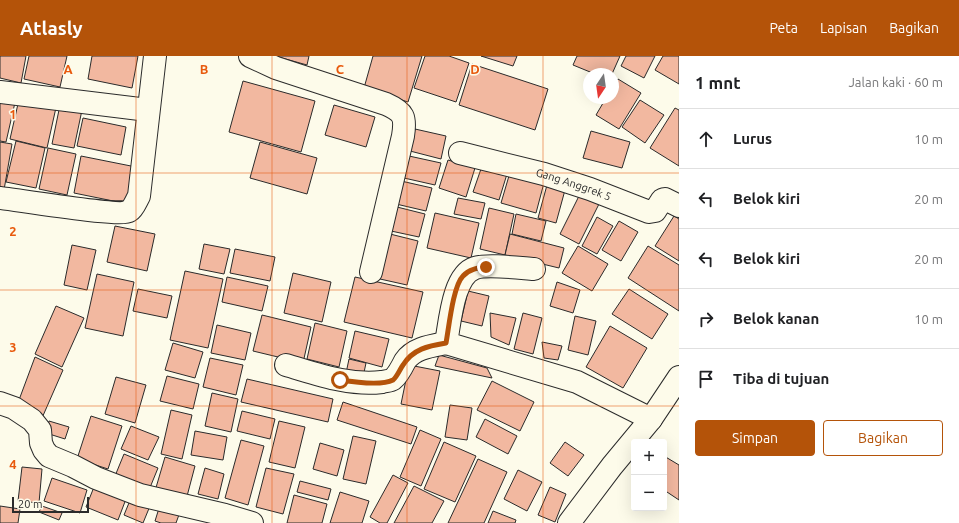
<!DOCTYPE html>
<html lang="id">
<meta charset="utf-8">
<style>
body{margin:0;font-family:Ubuntu,sans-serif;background:#f2f2f2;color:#202124}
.controls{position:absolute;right:12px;bottom:12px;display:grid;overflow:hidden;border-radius:4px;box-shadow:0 4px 16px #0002}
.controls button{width:36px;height:36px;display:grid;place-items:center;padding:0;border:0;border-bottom:1px solid #e0e0e0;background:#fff;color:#202124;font:20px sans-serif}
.compass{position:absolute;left:583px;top:12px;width:36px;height:36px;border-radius:50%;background:#fff;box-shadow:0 4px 16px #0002;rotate:193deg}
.scale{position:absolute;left:12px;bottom:10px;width:77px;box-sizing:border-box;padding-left:4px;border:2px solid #2b2b2b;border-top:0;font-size:11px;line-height:14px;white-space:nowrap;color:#2b2b2b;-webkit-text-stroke:3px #fdfbea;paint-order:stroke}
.stop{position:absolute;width:12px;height:12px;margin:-9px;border:3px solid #b45309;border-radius:50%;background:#fff}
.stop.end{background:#b45309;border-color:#fff;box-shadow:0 1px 4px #0008}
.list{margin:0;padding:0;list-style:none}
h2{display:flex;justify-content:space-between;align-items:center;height:52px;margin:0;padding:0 16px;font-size:17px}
h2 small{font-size:13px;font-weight:400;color:#757577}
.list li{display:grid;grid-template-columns:26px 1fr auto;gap:12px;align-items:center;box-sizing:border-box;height:60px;padding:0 16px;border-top:1px solid #e0e0e0}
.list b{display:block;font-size:15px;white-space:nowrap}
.list em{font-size:13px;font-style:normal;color:#757577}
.actions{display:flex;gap:8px;padding:12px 16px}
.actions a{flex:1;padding:9px 0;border:1px solid #b45309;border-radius:4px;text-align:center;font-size:14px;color:#b45309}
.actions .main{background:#b45309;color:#fff}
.icon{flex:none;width:22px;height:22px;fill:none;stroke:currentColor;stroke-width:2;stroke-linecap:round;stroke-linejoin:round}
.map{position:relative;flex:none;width:679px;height:467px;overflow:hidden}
header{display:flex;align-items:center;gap:24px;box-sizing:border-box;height:56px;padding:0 20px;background:#b45309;color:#fff}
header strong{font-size:19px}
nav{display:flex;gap:22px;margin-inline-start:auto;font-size:14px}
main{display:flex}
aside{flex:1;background:#fff}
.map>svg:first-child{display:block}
.building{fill:#f2b8a0;stroke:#2b2b2b}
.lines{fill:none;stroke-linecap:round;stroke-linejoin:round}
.minor-casing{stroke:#2b2b2b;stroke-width:24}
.minor{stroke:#fdfbea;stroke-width:22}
.route{stroke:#b45309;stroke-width:5}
.grid{fill:none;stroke:#e8590c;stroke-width:1;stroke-opacity:0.55}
.labels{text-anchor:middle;stroke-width:3;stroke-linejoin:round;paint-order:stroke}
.street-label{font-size:11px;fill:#2b2b2b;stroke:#fdfbea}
.grid-label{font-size:13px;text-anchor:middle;font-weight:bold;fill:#e8590c;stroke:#fdfbea;stroke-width:3;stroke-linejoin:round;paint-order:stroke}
</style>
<header>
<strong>Atlasly</strong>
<nav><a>Peta</a><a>Lapisan</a><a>Bagikan</a></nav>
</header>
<main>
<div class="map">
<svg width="679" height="467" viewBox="0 0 679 467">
<rect width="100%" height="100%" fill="#fdfbea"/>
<!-- building -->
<g class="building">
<polygon points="0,0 26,0 21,27 0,22"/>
<polygon points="29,0 67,0 60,31 24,23"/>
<polygon points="92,0 138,0 132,32 88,23"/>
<polygon points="275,0 309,0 307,9"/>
<polygon points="373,0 422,0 408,46 364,32"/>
<polygon points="425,0 449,0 469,7 456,46 414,32"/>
<polygon points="481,0 517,0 513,10"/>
<polygon points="577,0 620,0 612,18 595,18 573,9"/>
<polygon points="626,0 655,0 644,22 621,10"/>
<polygon points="663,0 679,0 679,28 655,14"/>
<polygon points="472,8 548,33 535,74 459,49"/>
<polygon points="618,23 641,37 619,73 596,59 606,42 613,42 613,30"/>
<polygon points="243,25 315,45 301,96 229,76"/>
<polygon points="0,39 16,42 6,86 0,85"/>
<polygon points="20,39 57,47 47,92 10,83"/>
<polygon points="640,44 664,59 645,87 622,71"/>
<polygon points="60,49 82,54 74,92 52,88"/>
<polygon points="334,49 375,61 366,91 325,79"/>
<polygon points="675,52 679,54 679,110 650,92"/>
<polygon points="83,62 126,71 121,99 77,90"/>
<polygon points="415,73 446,80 441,103 410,95"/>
<polygon points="591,75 630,86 622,112 583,102"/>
<polygon points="16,85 45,92 36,132 6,126"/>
<polygon points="0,86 12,88 4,134 0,133"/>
<polygon points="260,86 317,102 307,138 250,122"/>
<polygon points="48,92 76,98 67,139 39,133"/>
<polygon points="81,100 136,111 128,148 74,137"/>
<polygon points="409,100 441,107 435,129 404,122"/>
<polygon points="448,104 475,112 466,141 439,132"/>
<polygon points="482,110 507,118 499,144 473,136"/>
<polygon points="511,113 545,123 536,157 501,147"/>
<polygon points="401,125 432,132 426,155 396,148"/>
<polygon points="547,129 565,134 556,167 538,162"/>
<polygon points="583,132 602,142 579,188 560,178"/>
<polygon points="458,142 485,147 481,163 454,158"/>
<polygon points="397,151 425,158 419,181 391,175"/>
<polygon points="489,152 514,158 505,199 480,193"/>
<polygon points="435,157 479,167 471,202 427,192"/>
<polygon points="516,158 546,165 541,185 512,178"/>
<polygon points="674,160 679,163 679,205 655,190"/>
<polygon points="597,161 613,170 597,198 582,190"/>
<polygon points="619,165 638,176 621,205 602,194"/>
<polygon points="115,170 155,178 147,215 107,206"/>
<polygon points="390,178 418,185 407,229 380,223"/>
<polygon points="510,178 564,192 559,212 505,199"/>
<polygon points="204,188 230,193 224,218 199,213"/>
<polygon points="72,189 96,194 87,234 64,229"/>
<polygon points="578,190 608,208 592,235 562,217"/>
<polygon points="648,190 679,209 679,255 628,222"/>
<polygon points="235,193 275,201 270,225 230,217"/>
<polygon points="185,215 223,223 208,292 170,284"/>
<polygon points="293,217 331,226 322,266 284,257"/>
<polygon points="97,218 134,226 123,280 85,272"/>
<polygon points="227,221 268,230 262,255 222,246"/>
<polygon points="355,221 423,236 412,282 344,266"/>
<polygon points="557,226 580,234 573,257 550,250"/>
<polygon points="138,233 172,240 167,262 133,255"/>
<polygon points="629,233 668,258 652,283 612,258"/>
<polygon points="468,235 489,240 482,270 461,265"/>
<polygon points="56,250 84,262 62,311 35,298"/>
<polygon points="490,257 516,262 509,289 491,281"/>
<polygon points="523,257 542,262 533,298 514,293"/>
<polygon points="262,259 311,271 303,307 253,295"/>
<polygon points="575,260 596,265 588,299 568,294"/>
<polygon points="315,267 347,275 339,311 307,303"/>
<polygon points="217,269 251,277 245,304 211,297"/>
<polygon points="610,270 647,292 623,332 586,311"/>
<polygon points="355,275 389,283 382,311 349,302"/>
<polygon points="542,286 562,290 558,304 544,302"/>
<polygon points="173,287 203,296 195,322 165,314"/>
<polygon points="439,299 487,312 492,322 435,310"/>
<polygon points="35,301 63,314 42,362 16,352"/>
<polygon points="210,302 243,309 236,339 203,331"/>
<polygon points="349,303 366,307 362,326 345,322"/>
<polygon points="409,309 440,315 432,354 401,348"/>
<polygon points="167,320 199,328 193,353 160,345"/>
<polygon points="116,321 146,329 135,367 105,358"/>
<polygon points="247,323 333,343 328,366 241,346"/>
<polygon points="492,325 534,346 520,375 477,354"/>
<polygon points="212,337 238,343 231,376 205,370"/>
<polygon points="343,346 417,371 411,388 337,364"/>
<polygon points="450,349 472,352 467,384 445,381"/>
<polygon points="171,354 192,359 182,403 161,398"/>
<polygon points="242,355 275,363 270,383 237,375"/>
<polygon points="91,360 122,370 108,413 77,403"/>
<polygon points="485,363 517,380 508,398 476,381"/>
<polygon points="49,365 69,371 65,383 46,377"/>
<polygon points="279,365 305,371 295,412 269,406"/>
<polygon points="131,370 159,381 148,404 121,393"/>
<polygon points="420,374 441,383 421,430 400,421"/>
<polygon points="195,375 227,381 223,404 191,399"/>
<polygon points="353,380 376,385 366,428 343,423"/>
<polygon points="241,384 264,390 248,449 225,442"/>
<polygon points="444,386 476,400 455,446 424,433"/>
<polygon points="565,386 584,399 568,420 550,407"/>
<polygon points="320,387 344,394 337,420 313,413"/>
<polygon points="124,398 158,412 149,434 115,420"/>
<polygon points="664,400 679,409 679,444 664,434"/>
<polygon points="165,401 195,410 186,444 155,435"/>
<polygon points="478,403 507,416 484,467 448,467"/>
<polygon points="22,411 42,413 39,447 18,445"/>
<polygon points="205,412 224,418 218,443 198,438"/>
<polygon points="266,412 294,418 283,458 256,451"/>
<polygon points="518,414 542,426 527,455 504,443"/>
<polygon points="393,419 408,427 387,467 380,467 370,461"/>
<polygon points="52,422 87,434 80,457 44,445"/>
<polygon points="300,425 331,433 328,444 297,436"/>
<polygon points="414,430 444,445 432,467 394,467"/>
<polygon points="94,431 126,443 118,464 86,451"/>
<polygon points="550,431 566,438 555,466 538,459"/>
<polygon points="340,436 369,445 362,467 330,467"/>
<polygon points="294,439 327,448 322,467 287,467"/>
<polygon points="131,442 150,450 143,467 124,459"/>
<polygon points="160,449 180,456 176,467 161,467 155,465"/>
<polygon points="0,450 20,453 18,467 0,467"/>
<polygon points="42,450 62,457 59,464 39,456"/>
<polygon points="493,455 516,464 515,467 488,467"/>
</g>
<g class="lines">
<defs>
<g id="minor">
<path d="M250,0L276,12L386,48C404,56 406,61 403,80L371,216"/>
<polyline points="0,36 148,54"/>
<path id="s1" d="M460,97L544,118L590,133L649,156L655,155L662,144L665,143L679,150"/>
<path d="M0,142C18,144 120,161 129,155C134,152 136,145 139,140L155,0"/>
<path d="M534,213C520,212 487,208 475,212C453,219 450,266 446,287L577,326L651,363"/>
<path d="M286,309C317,318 349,330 382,326C386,325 390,325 393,323C398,319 402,311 405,305C414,292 431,290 446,287"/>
<polyline points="0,347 14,352 32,364 40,374 41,387 44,394 49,400 73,410 96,422 140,439 225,459 252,467"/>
<polyline points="569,467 612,410 651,363 679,321"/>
</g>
</defs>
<!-- minor casing -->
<use href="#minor" class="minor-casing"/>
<!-- minor -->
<use href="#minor" class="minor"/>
</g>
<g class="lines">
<!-- route -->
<path class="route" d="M340,324C353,326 381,330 393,324C397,321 400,313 403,309C413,293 428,290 446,287C449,271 453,230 463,220C469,213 478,212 486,211"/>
</g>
<!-- grid -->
<path class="grid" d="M136,0V467M272,0V467M407,0V467M543,0V467M0,117H679M0,234H679M0,350H679"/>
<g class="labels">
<!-- street labels -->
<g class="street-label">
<text dy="4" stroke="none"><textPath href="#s1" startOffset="118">Gang Anggrek 5</textPath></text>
</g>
</g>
<g class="grid-label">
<text x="68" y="18">A</text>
<text x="204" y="18">B</text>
<text x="340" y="18">C</text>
<text x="475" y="18">D</text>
<text x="13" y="63">1</text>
<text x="13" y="180">2</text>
<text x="13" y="296">3</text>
<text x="13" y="413">4</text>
</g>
</svg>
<div class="controls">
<button>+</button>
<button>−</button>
</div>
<svg class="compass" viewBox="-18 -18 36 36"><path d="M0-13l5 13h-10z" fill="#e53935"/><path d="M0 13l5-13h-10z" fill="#757577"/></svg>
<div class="scale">20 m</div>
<div class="stop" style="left:340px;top:324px"></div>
<div class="stop end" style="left:486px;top:211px"></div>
</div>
<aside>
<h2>1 mnt<small>Jalan kaki · 60 m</small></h2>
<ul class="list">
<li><svg class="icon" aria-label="ahead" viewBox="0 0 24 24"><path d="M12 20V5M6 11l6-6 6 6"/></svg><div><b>Lurus</b></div><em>10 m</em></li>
<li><svg class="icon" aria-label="left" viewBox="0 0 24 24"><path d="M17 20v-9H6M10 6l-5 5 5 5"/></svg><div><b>Belok kiri</b></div><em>20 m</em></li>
<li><svg class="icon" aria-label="left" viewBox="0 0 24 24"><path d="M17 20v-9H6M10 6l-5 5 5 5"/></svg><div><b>Belok kiri</b></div><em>20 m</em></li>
<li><svg class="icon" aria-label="right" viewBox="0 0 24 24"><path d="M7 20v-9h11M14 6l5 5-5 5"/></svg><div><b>Belok kanan</b></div><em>10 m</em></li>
<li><svg class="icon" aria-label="arrive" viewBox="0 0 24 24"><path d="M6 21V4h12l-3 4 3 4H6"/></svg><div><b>Tiba di tujuan</b></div></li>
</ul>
<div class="actions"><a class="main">Simpan</a><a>Bagikan</a></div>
</aside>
</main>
